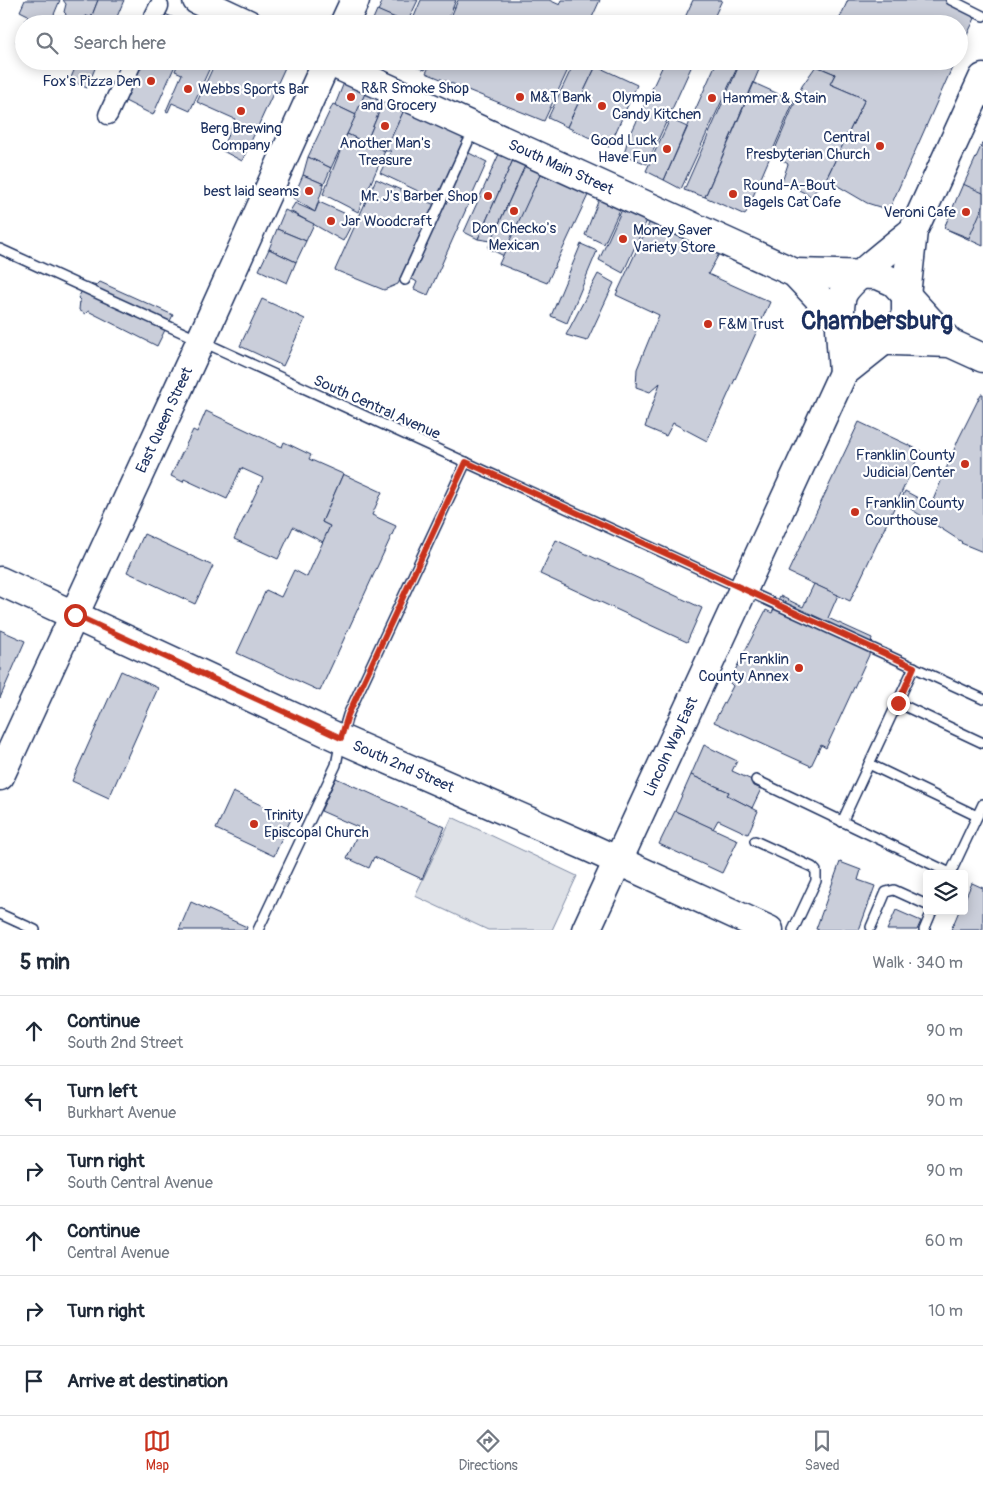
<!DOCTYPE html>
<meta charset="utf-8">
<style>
body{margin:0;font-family:Pangolin,sans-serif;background:#f2f2f3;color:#1f2937}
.controls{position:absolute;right:15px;bottom:15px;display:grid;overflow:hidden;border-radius:5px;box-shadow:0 2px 12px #0003}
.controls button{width:45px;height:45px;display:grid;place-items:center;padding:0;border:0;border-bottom:1px solid #e0e1e3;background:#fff;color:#1f2937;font:25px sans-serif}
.stop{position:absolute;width:15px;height:15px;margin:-11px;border:4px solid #c8321e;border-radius:50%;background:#fff}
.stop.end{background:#c8321e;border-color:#fff;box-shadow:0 1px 5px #0008}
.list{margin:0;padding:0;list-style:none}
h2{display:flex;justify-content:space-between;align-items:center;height:65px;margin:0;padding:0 20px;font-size:21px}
h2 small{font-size:16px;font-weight:400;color:#747a83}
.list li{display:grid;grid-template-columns:32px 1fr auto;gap:15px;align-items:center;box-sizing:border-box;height:70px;padding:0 20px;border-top:1px solid #e0e1e3}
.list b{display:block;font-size:19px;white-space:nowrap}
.list p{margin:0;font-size:16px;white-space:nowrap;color:#747a83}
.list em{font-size:16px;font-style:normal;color:#747a83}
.icon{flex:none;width:28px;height:28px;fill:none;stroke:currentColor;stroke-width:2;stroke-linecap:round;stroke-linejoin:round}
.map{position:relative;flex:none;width:983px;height:930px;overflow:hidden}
.search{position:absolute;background:#fff;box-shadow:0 2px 12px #0003;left:15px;right:15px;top:15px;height:55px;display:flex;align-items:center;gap:12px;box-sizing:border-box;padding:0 18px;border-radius:28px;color:#747a83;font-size:19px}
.sheet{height:485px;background:#fff}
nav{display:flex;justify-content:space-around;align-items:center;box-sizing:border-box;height:70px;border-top:1px solid #e0e1e3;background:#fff;font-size:14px;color:#747a83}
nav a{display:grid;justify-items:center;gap:2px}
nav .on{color:#c8321e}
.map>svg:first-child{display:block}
.green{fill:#dee1e7;stroke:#7c88a2}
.building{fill:#caceda;stroke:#1b2f5e}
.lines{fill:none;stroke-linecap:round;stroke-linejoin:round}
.lane-casing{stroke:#1b2f5e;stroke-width:12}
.street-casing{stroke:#1b2f5e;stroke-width:21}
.primary-casing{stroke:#1b2f5e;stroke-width:31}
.highway-casing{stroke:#1b2f5e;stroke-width:31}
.lane{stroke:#fff;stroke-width:9}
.street{stroke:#fff;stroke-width:18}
.primary{stroke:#fff;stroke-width:28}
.highway{stroke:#fff;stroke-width:28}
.route{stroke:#c8321e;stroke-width:6}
.poi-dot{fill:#c8321e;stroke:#fff;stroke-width:2}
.labels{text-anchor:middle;stroke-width:4.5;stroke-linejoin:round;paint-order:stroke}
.poi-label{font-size:15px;fill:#1b2f5e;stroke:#fff;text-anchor:start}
.street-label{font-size:15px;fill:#1b2f5e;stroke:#fff}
.town-label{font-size:25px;font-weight:bold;fill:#1b2f5e;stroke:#fff}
</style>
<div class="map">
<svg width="983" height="930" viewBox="0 0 983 930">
<rect width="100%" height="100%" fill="#fff"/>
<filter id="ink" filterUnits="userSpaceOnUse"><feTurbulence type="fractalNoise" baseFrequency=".02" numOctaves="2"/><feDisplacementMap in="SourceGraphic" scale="10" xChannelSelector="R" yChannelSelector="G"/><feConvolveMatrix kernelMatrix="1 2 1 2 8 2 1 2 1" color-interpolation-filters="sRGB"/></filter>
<g filter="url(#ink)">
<!-- green -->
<polygon class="green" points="452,817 577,876 552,930 488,930 415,896"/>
<!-- building -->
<g class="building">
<polygon points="25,0 60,0 50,24 24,24 28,15 20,11"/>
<polygon points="63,0 98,0 91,18 86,16 83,24 62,24 66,14 64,12 66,4"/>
<polygon points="98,0 124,0 114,24 83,24 86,16 91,18"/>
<polygon points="383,0 418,0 407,23 378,11"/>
<polygon points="421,0 456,0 446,24 411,24"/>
<polygon points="458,0 549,0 560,5 562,0 600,0 589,24 448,24"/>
<polygon points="693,0 722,0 711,24 682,24"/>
<polygon points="848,0 947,0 977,14 959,52 959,24 837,24"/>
<polygon points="377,10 407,23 407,24 371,24"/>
<polygon points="165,14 188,24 160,24"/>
<polygon points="200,16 218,24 196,24"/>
<polygon points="24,24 24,46 16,42"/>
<polygon points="78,61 98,61 87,88 70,80"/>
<polygon points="143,61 177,61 153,115 125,101"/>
<polygon points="179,61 213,61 190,111 172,103 168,112 166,111 182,74 175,71"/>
<polygon points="216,61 288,61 242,161 221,150 235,119 197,102"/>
<polygon points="404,61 429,61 425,70"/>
<polygon points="432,61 572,61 544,121 426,73"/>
<polygon points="575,61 587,61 596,66 567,127 548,118"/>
<polygon points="665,61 694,61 647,164 624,155 627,142"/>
<polygon points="717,61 722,61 737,68 681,189 664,180"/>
<polygon points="741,61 754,61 761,65 705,197 684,190"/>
<polygon points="819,61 955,61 889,210 867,203 826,179 865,99 830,84 835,74 816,66"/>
<polygon points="596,66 637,85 609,147 567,127"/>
<polygon points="816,66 835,74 830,84 865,99 826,179 811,196 782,182 788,164 773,154 802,86"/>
<polygon points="345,80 367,89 356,115 335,105"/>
<polygon points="754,83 794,101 745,215 705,197"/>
<polygon points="367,89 385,98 366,143 347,134"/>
<polygon points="385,98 405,108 385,151 366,143"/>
<polygon points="333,104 356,115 331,168 308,157"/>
<polygon points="405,108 467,137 437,200 380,173 391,151 385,151"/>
<polygon points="670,119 687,127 664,180 646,171"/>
<polygon points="347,134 385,151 358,212 323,194"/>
<polygon points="983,142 983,246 944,228"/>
<polygon points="461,149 487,162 428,295 414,289 417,282 405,275"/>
<polygon points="499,154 513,160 478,239 464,232"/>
<polygon points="308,157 331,168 324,184 303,175"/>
<polygon points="513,160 525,166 491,241 478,239"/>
<polygon points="525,166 541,173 504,256 488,248"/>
<polygon points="541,173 589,193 547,283 499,264"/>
<polygon points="303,175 324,184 315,212 293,198"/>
<polygon points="376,179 435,205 398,284 384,290 335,270"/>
<polygon points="963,184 983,193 983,206 969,238 944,228"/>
<polygon points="601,194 623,203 604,244 585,235"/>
<polygon points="319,202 355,218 343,241 290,211 295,203 315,212"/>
<polygon points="624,205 648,218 623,273 599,260"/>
<polygon points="285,210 314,224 306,241 277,229"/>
<polygon points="653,215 715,244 719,254 708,274 770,302 707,441 673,423 666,436 645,427 660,383 650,392 636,387 637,369 659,315 616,295"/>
<polygon points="277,229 306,241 296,262 269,249"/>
<polygon points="581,244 597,251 567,323 551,316"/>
<polygon points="269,249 296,262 287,283 259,270"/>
<polygon points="598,274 614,283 587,341 566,335"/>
<polygon points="86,282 97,285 100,282 173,315 168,325 85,287"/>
<polygon points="83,289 166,328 157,346 88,311 85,314 79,310 80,300 78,298"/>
<polygon points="262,299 305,319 283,366 240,346"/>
<polygon points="981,394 983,394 983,552 961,543 962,542 900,502 905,491 931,505 959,438"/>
<polygon points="206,411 282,447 284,442 311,455 309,459 343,474 322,522 330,526 323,542 293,527 278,559 234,539 263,478 241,468 227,499 184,479 183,482 171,476 193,430 197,432"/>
<polygon points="859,422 921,451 850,601 788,572"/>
<polygon points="343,474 382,492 372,515 396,526 320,691 237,653 266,590 281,597 294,570 307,577 330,526 322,522"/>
<polygon points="144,534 213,566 195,604 127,572"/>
<polygon points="556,540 702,608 687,642 540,574"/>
<polygon points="814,584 838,595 828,618 872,638 869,655 826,748 821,745 811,766 714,722 733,686 729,682 766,610 772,613 780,596 803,607"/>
<polygon points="0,630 25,641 0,698"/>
<polygon points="121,671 158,688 109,798 72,781"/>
<polygon points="704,745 737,761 732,771 754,781 752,785 761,789 752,808 727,795 729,792 691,775"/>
<polygon points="691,775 729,792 727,795 758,811 748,834 718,820 713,829 675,811"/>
<polygon points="336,778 445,827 422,879 374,857 369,868 347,858 360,828 321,811"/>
<polygon points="233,792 291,819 274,856 216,829"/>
<polygon points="675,811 738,840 722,873 659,844"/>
<polygon points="840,862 861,870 858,880 875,886 859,930 819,930 816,929"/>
<polygon points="972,883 983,888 983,930 951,930 959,911 964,911 964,901"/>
<polygon points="191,902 247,927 246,930 179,930"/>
<polygon points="896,910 921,921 917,930 887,930"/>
</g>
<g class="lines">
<defs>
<g id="lane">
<polyline points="951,0 983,16"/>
<path d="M0,249C327,401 656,547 983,699"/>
<polyline points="405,280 468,142"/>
<polyline points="898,703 983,743"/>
<polyline points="869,764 977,816"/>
<polyline points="756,780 950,873"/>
<polyline points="842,822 914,667"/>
<polyline points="755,841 812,867 816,871 816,881 793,930"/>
<polyline points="950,874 983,804"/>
<polyline points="0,914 35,930"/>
<polyline points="871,927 886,892 894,890 927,905"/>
<polyline points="258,930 336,765 341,739 348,715 466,462"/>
<polyline points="924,930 932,911"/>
</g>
<g id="street">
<polyline points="150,24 159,6"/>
<polyline points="108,115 133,61"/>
</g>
<g id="primary">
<polyline points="197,0 248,24"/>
<path id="s1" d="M328,61L795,273L852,333L867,340L950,343L983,358"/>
<polyline points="795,273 878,275 894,282 950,343"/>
<path id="s2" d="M0,581L341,739L588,847L769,930"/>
</g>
<g id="highway">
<polyline points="344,24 355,0"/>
<path d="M843,373C842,354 837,311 842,296C847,282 898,243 913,231"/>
<path id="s3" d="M0,776L200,342L327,61"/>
<path id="s4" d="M586,930L843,373L892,334L903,321L906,313V295L913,231L983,78"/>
</g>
</defs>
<!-- lane casing -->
<use href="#lane" class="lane-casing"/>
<!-- street casing -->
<use href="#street" class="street-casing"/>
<!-- primary casing -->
<use href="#primary" class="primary-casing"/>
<!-- highway casing -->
<use href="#highway" class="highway-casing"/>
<!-- lane -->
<use href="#lane" class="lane"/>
<!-- street -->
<use href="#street" class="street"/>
<!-- primary -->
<use href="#primary" class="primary"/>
<!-- highway -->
<use href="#highway" class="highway"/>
</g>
</g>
<g class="lines" filter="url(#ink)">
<!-- route -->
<polyline class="route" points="75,615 341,738 348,715 466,462 914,667 898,703"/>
</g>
<!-- markers -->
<g class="poi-dot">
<circle cx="151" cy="81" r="5"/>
<circle cx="188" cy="89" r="5"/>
<circle cx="351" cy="97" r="5"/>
<circle cx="520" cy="97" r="5"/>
<circle cx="712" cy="98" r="5"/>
<circle cx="602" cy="106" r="5"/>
<circle cx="241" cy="111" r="5"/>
<circle cx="385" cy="126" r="5"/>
<circle cx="880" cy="146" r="5"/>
<circle cx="667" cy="149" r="5"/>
<circle cx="309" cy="191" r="5"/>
<circle cx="733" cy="194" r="5"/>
<circle cx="488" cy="196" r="5"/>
<circle cx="514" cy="211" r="5"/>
<circle cx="966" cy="212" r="5"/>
<circle cx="331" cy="221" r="5"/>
<circle cx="623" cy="239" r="5"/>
<circle cx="708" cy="324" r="5"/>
<circle cx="965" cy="464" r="5"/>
<circle cx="855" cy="512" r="5"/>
<circle cx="799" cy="668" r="5"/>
<circle cx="254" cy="824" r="5"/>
</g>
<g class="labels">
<!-- poi labels -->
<g class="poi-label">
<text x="141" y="86" text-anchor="end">Fox's Pizza Den</text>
<text x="361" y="93">R&amp;R Smoke Shop<tspan x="361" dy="17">and Grocery</tspan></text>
<text x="198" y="94">Webbs Sports Bar</text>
<text x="530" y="102">M&amp;T Bank</text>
<text x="612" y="102">Olympia<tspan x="612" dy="17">Candy Kitchen</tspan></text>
<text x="722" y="103">Hammer &amp; Stain</text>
<text x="241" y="133" text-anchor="middle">Berg Brewing<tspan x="241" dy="17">Company</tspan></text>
<text x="870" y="142" text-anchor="end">Central<tspan x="870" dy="17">Presbyterian Church</tspan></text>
<text x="657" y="145" text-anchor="end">Good Luck<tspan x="657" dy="17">Have Fun</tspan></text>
<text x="385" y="148" text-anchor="middle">Another Man's<tspan x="385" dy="17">Treasure</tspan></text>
<text x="743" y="190">Round-A-Bout<tspan x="743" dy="17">Bagels Cat Cafe</tspan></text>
<text x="299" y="196" text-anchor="end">best laid seams</text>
<text x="478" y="201" text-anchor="end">Mr. J's Barber Shop</text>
<text x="956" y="217" text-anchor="end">Veroni Cafe</text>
<text x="341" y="226">Jar Woodcraft</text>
<text x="514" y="233" text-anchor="middle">Don Checko's<tspan x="514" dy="17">Mexican</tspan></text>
<text x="633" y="235">Money Saver<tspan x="633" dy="17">Variety Store</tspan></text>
<text x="718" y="329">F&amp;M Trust</text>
<text x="955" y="460" text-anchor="end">Franklin County<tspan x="955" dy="17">Judicial Center</tspan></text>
<text x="865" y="508">Franklin County<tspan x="865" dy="17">Courthouse</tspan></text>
<text x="789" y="664" text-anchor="end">Franklin<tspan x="789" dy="17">County Annex</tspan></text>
<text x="264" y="820">Trinity<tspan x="264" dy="17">Episcopal Church</tspan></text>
</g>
<!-- street labels -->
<g class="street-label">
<text dy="5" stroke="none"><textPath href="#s1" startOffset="256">South Main Street</textPath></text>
<text transform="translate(377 407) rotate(24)" y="5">South Central Avenue</text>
<text dy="5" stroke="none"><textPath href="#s3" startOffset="392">East Queen Street</textPath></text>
<text dy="5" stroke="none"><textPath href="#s4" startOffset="202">Lincoln Way East</textPath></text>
<text dy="5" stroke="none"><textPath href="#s2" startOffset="444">South 2nd Street</textPath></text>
</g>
<!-- town labels -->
<g class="town-label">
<text x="877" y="329">Chambersburg</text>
</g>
</g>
</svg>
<div class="controls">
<button><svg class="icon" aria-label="layers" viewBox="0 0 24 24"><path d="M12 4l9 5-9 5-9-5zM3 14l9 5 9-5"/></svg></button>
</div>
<div class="stop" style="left:75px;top:615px"></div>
<div class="stop end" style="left:898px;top:703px"></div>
<div class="search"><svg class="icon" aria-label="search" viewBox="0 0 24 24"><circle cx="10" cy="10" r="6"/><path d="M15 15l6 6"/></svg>Search here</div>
</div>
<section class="sheet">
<h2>5 min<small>Walk · 340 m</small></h2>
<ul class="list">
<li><svg class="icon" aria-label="ahead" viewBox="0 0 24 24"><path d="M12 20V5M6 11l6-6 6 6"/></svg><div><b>Continue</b><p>South 2nd Street</p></div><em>90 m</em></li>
<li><svg class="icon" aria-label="left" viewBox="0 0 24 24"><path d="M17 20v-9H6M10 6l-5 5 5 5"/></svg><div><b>Turn left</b><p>Burkhart Avenue</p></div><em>90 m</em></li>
<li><svg class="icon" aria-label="right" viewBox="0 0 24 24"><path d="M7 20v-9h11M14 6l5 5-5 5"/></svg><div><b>Turn right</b><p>South Central Avenue</p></div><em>90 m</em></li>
<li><svg class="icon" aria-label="ahead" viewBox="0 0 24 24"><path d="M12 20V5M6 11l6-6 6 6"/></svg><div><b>Continue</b><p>Central Avenue</p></div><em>60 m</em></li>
<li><svg class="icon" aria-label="right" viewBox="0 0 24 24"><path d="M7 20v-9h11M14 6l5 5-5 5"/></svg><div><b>Turn right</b></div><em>10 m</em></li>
<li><svg class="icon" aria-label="arrive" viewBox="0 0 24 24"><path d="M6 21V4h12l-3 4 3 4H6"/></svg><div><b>Arrive at destination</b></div></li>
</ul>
</section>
<nav>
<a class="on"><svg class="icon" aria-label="map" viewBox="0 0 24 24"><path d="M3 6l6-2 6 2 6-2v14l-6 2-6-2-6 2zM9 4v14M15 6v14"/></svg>Map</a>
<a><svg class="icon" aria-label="directions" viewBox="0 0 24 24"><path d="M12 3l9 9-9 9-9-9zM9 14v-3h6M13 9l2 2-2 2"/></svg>Directions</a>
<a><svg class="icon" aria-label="saved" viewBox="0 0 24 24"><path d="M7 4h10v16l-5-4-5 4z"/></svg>Saved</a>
</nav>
